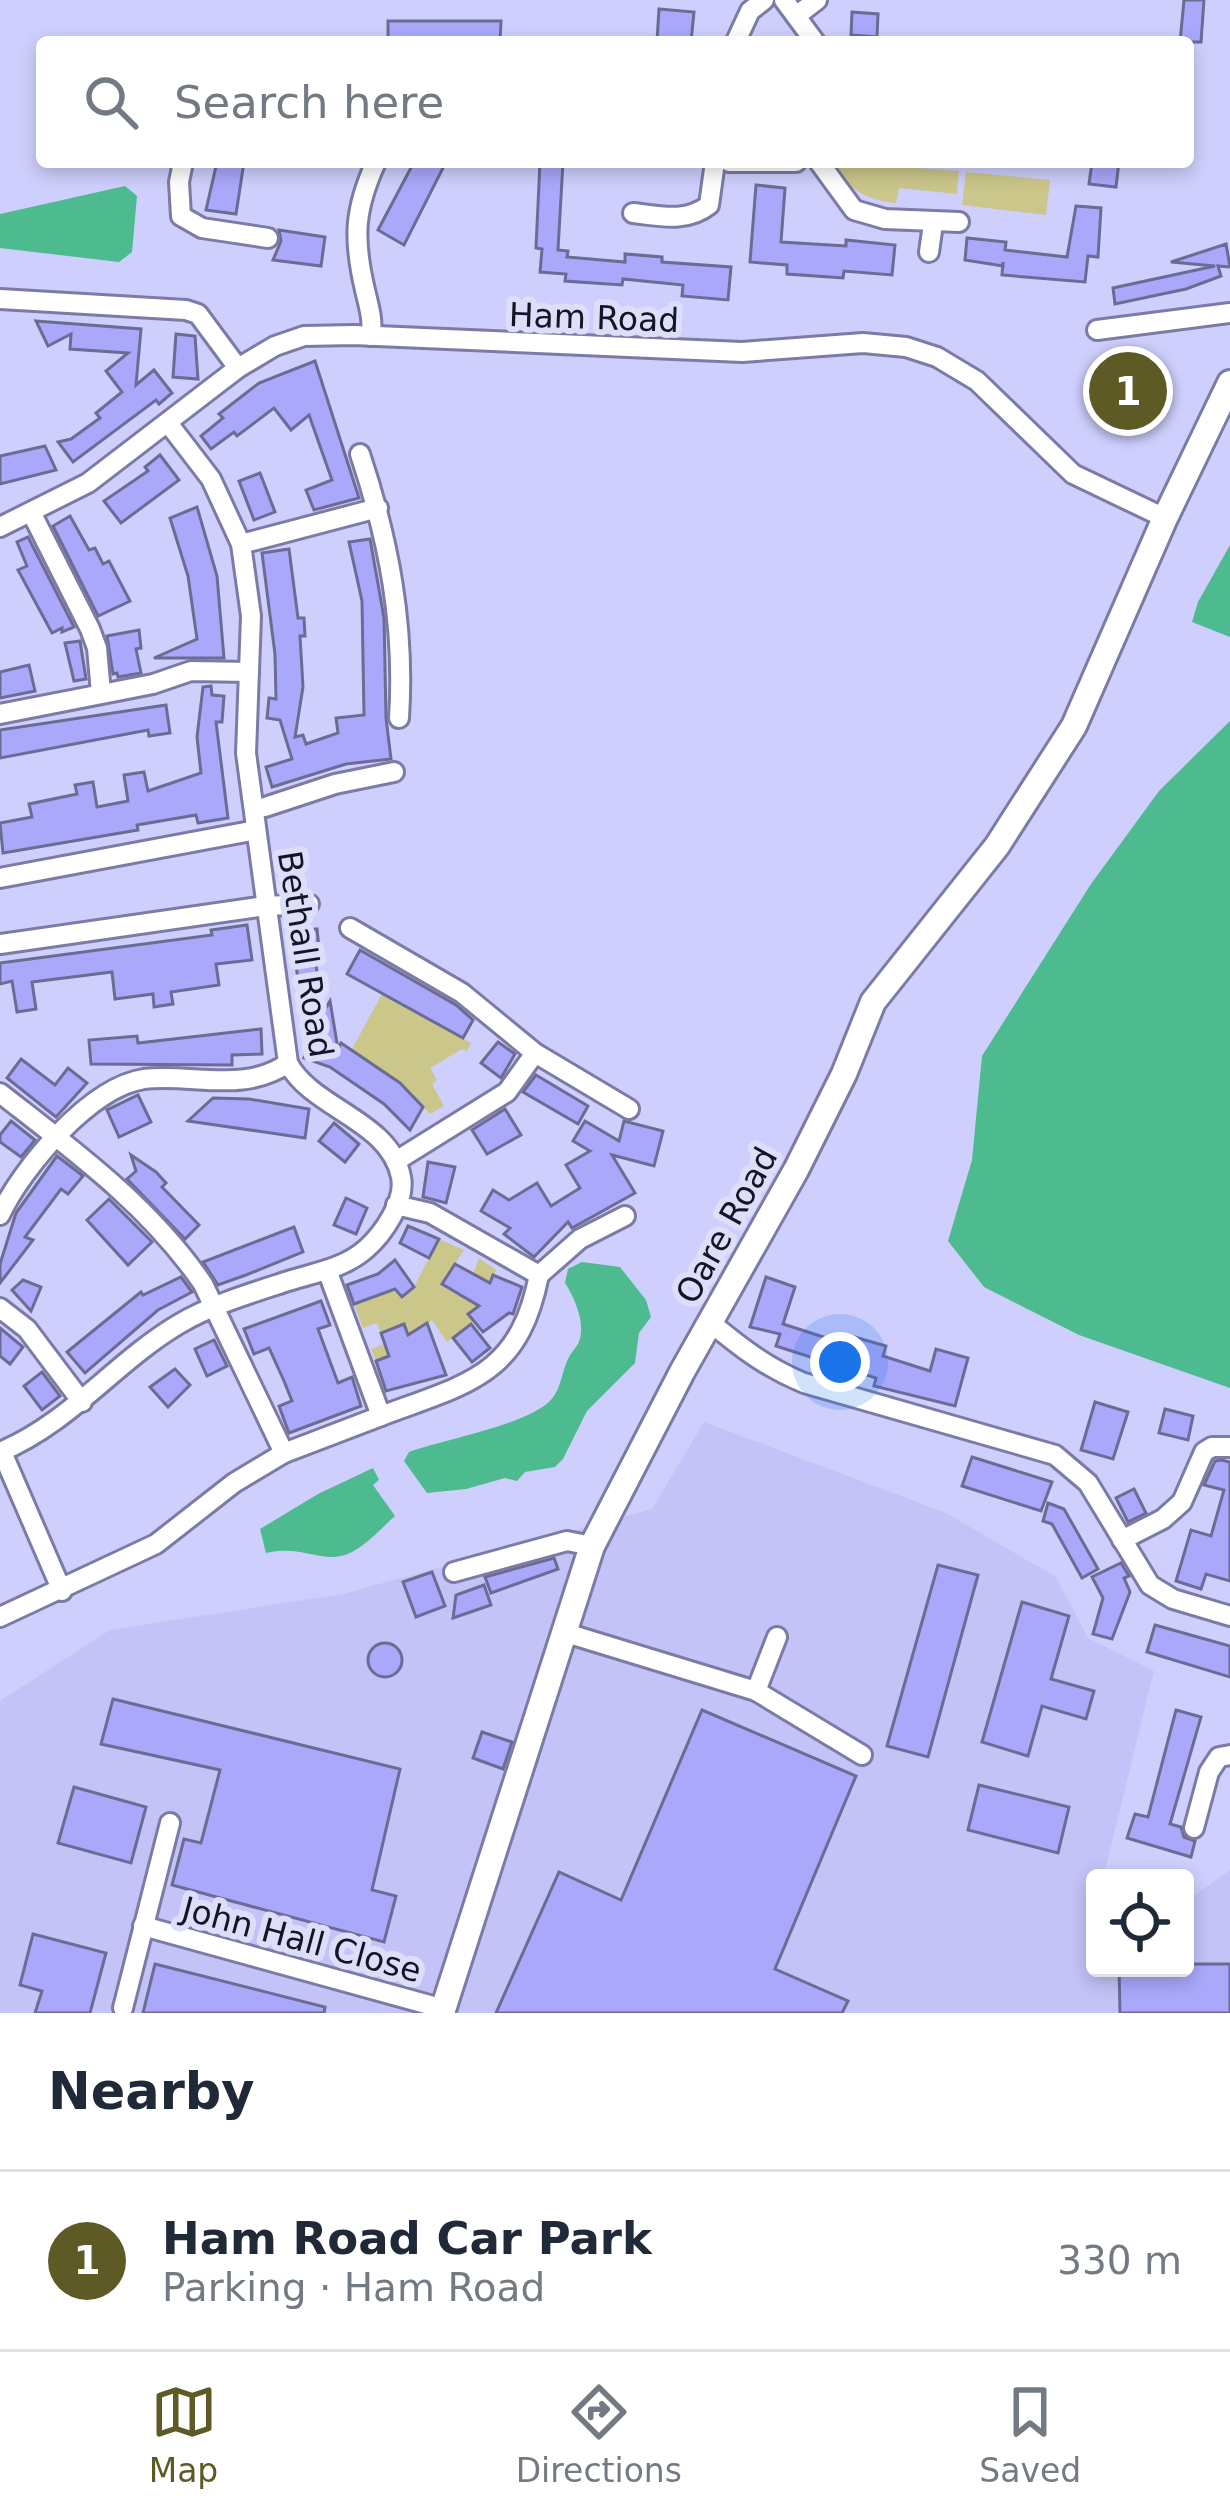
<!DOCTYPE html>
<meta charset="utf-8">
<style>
body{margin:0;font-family:"DejaVu Sans",sans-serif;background:#f2f2f3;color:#1f2937}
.controls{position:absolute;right:36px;bottom:36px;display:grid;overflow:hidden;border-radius:12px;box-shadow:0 6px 18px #0003}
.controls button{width:108px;height:108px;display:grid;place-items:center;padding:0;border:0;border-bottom:3px solid #e0e1e3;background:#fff;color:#1f2937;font:60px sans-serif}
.you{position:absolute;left:840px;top:1362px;width:42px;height:42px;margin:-30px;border:9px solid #fff;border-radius:50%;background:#1a73e8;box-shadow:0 0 0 18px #1a73e833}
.badge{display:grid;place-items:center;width:78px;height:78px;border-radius:50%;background:#5e5a26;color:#fff;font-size:39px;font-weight:700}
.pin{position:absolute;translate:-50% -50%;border:6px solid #fff;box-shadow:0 3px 12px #0006}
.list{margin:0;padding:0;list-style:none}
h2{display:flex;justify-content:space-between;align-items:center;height:156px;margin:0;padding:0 48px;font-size:51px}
h2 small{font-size:39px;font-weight:400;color:#747a83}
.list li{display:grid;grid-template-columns:78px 1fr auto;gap:36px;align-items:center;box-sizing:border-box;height:180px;padding:0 48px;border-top:3px solid #e0e1e3}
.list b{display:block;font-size:45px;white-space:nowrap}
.list p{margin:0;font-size:39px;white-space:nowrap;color:#747a83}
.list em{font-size:39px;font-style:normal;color:#747a83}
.icon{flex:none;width:66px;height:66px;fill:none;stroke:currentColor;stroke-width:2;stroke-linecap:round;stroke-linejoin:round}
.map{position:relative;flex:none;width:1230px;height:2013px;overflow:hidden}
.search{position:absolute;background:#fff;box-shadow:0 6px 18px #0003;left:36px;right:36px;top:36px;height:132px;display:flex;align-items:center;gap:30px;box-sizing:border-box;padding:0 42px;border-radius:12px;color:#747a83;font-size:45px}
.sheet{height:336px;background:#fff}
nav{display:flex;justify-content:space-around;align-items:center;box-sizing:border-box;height:168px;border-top:3px solid #e0e1e3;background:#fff;font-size:33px;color:#747a83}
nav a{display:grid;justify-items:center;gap:6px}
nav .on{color:#5e5a26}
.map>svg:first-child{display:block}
.built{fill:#c3c3f8}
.green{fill:#cbc78b}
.water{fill:#4eba8f}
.building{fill:#aaa8fb;stroke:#6b6b94;stroke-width:3}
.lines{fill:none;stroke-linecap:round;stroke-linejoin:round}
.minor-casing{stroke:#7b7ba5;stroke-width:24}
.tertiary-casing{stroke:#7b7ba5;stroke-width:30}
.minor{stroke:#fff;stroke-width:18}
.tertiary{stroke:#fff;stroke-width:24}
.labels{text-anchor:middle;stroke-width:12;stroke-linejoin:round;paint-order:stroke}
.street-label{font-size:33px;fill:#151425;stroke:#dddefa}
</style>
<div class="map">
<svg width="1230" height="2013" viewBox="0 0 1230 2013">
<rect width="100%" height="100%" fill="#cecffd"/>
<!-- built -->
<polygon class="built" points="704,1422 946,1513 1056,1577 1088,1638 1154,1671 1103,1878 1095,1878 1095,1968 1185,1968 1185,1902 1230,1870 1230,2013 0,2013 0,1701 110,1630 343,1594 652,1509"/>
<!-- green -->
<g class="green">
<path d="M834,162L959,171L957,194L899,188L896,203C864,199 850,191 834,162Z"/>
<polygon points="966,172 1050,180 1046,215 962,205"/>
<polygon points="382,994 471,1043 467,1051 462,1049 430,1068 437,1080 432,1084 444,1106 430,1114 398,1082 351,1051"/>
<polygon points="439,1239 464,1250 443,1283 473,1274 479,1258 496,1270 488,1288 498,1293 469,1314 474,1321 447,1342 432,1320 390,1356 376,1361 371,1349 407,1335 404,1325 381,1333 377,1323 363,1328 354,1304 377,1296 370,1276 380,1271 403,1296 415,1285"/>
</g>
<!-- water -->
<g class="water">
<polygon points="125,186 137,196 132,252 119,262 0,248 0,214"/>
<polygon points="1230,545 1230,637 1192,622 1198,602"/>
<polygon points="1230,721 1230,1388 1079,1335 984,1287 948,1241 972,1160 982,1056 1091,884 1159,791"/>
<path d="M582,1262L620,1267L646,1300L651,1317L639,1333L635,1363L587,1411L563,1459L555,1467L525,1472L517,1481L505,1478L466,1489L427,1493L404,1461L409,1452C445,1439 522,1426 549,1402C561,1391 561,1374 568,1359C570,1354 575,1349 578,1344C587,1326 575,1298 565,1283L568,1269Z"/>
<path d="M373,1468L379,1480L373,1485L395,1516C380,1529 361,1552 341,1556C319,1561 299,1545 266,1553L260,1529L318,1494Z"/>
</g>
<!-- building -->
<g class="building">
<polygon points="1184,0 1204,0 1201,42 1180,42"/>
<polygon points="659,9 694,12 691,42 657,41"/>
<polygon points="852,12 878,14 877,37 851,35"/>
<polygon points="388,21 501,21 500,42 388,42"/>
<polygon points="217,162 244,162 236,214 206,210"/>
<polygon points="414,162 446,162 404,245 378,230"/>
<polygon points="540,162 563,162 558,250 568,251 567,257 625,262 625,254 662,257 662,262 731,267 728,300 682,296 683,285 623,279 622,285 565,281 566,274 540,272 542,249 536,248"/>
<polygon points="1092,162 1119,162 1116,187 1089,184"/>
<polygon points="756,185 785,188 781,242 846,246 846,240 895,245 892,275 844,271 843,278 787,274 787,265 750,262"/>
<polygon points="1076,206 1101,208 1098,257 1088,256 1085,282 1002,275 1003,262 1003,266 965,260 967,238 1006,242 1005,250 1067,257"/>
<polygon points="279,230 325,237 321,266 273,260 281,241"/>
<polygon points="1226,244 1230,267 1218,266 1221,276 1186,289 1115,304 1113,288 1215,266 1171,262"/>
<polygon points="36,321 141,329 136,385 154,370 172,393 159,404 156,400 73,462 58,442 71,439 100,418 96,413 122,392 106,371 128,353 70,349 71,334 48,346"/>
<polygon points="176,334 195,336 198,379 173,377"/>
<polygon points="315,361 359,498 314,510 306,490 332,480 309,415 291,430 274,408 237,436 234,432 211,449 201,436 223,418 219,414 259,383"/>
<polygon points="45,446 56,470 0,484 0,456"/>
<polygon points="160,455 179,480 121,523 104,501 148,471 145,467"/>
<polygon points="260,473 275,512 254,520 239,481"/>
<polygon points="197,507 217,576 224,658 154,658 197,639 188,576 170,518"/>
<polygon points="70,516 89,550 95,548 103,564 109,561 130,601 98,616 53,526"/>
<polygon points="28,537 74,627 62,632 62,628 52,633 18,570 27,566 17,542"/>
<polygon points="370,539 384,618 386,718 391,759 346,764 272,787 266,767 292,759 280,720 267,718 269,698 276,699 275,654 262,553 289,549 298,618 304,618 305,636 300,636 303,687 295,737 303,735 306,744 338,733 336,718 364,715 362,601 349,542"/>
<polygon points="139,630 141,648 136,649 141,673 118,677 117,673 113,674 107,636"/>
<polygon points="80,641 86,679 74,681 65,643"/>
<polygon points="29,665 35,691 0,698 0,672"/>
<polygon points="211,686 212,695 224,696 222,722 216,722 228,818 198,823 196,815 137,825 138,830 3,853 0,823 32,817 29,804 77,794 75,785 93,782 97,807 128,801 124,775 144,772 148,791 201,773 197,737 203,687"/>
<polygon points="166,705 170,733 149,736 148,730 0,758 0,730"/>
<polygon points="247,925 252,960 216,964 219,985 171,992 173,1004 154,1007 153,994 115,999 112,972 32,982 36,1009 17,1012 12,981 0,984 0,963 212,935 211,930"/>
<polygon points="317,929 320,958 314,954 324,1011 330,1001 338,1049 341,1043 400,1083 423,1107 410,1130 384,1104 330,1067 304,1058 310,1047 290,932"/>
<polygon points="360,950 456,1005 473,1020 463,1038 347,974"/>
<polygon points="261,1029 262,1054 232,1055 232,1065 91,1064 89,1040 137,1036 138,1043"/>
<polygon points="498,1042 515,1054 501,1078 481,1063"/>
<polygon points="21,1059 55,1085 68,1068 87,1083 56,1117 7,1078"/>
<polygon points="536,1075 588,1106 578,1124 523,1092"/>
<polygon points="138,1095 151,1122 119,1137 107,1110"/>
<polygon points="213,1098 249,1099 309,1109 305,1138 188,1121"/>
<polygon points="505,1109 521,1135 487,1154 472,1130"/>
<polygon points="11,1121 35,1140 21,1157 0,1142 0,1135"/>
<polygon points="585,1121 619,1141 624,1121 663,1131 654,1166 612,1155 635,1193 572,1228 568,1222 534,1257 504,1234 510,1228 481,1211 493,1190 509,1200 537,1183 551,1206 580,1188 566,1165 590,1151 573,1141"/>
<polygon points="334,1123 359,1144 345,1162 319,1141"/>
<polygon points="131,1155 156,1172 166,1183 162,1187 199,1225 185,1239 127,1179 136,1171"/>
<polygon points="57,1156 83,1176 68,1194 61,1189 25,1237 33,1240 0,1283 0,1264 16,1213"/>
<polygon points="428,1162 455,1167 446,1203 423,1197"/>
<polygon points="346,1198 367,1208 356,1234 334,1225"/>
<polygon points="109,1199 152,1242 128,1265 87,1220"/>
<polygon points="408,1226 439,1239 429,1258 400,1243"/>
<polygon points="294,1227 303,1252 246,1275 218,1285 203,1262"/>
<polygon points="395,1260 414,1287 402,1297 395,1289 354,1304 347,1285 378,1274"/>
<polygon points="455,1264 490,1283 493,1275 522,1287 513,1314 509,1313 483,1332 468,1314 479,1306 442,1284"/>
<polygon points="181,1277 192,1292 158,1310 85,1373 67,1352 141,1292 143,1295"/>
<polygon points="766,1277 795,1287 783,1324 842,1343 844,1334 886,1346 883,1356 930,1371 936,1349 968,1358 955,1406 874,1386 876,1378 776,1346 780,1334 750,1327"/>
<polygon points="23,1280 41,1287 31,1311 12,1290"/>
<polygon points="321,1301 330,1325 318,1329 338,1383 352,1377 361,1406 289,1433 279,1406 292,1401 284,1381 269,1348 254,1354 244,1329"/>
<polygon points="427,1323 446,1375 386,1391 376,1361 389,1356 381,1333 404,1324 408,1335"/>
<polygon points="471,1324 490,1348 472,1362 453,1338"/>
<polygon points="0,1328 23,1347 10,1364 0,1356"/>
<polygon points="214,1340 227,1366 207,1376 195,1349"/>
<polygon points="175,1369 190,1385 168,1407 150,1387"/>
<polygon points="42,1372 60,1396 42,1410 24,1386"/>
<polygon points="1095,1402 1128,1412 1113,1459 1081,1450"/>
<polygon points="1165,1409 1193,1416 1188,1440 1159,1433"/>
<polygon points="972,1457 1052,1482 1041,1511 962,1486"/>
<polygon points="1221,1460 1230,1462 1230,1581 1206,1574 1201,1589 1176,1581 1191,1530 1211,1536 1224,1490 1204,1485 1215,1461"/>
<polygon points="1134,1489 1146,1513 1128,1522 1116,1498"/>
<polygon points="1048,1503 1064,1509 1098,1569 1082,1578 1052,1524 1043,1521"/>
<polygon points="554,1558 558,1569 491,1593 485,1577"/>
<polygon points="1121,1563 1129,1576 1124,1578 1130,1592 1112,1639 1093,1634 1103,1598 1092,1577"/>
<polygon points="938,1565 978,1575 928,1757 887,1746"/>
<polygon points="432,1572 445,1606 416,1617 403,1582"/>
<polygon points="484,1585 491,1605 453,1618 456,1595"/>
<polygon points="1022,1602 1069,1616 1051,1679 1094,1691 1086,1719 1042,1706 1028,1756 982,1742"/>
<polygon points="1155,1625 1230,1646 1230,1677 1147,1652"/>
<circle cx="385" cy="1660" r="17"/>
<polygon points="113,1699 400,1769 372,1890 396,1896 384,1942 172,1885 184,1839 201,1843 220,1770 101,1744"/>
<polygon points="702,1710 856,1776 775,1969 848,2001 842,2013 496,2013 559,1872 621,1900"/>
<polygon points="1176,1710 1201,1717 1170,1824 1181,1827 1184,1837 1195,1841 1191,1857 1127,1838 1135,1814 1148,1817"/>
<polygon points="482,1732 512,1742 503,1769 473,1758"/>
<polygon points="979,1785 1069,1807 1058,1853 968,1830"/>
<polygon points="74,1787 146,1807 131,1863 58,1843"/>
<polygon points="33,1934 106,1953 90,2013 35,2013 42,1991 20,1985"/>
<polygon points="155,1964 325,2007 324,2013 143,2013"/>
<polygon points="1185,1964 1230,1964 1230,2013 1120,2013 1119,1968 1185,1968"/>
</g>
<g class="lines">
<defs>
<g id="minor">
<polyline points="784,0 815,42"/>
<polyline points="796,16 817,0"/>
<polyline points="737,39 750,11 764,0"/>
<polyline points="183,162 179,182 181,216 202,228 268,238"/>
<polyline points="729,162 796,162"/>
<polyline points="819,162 854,210 885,219 959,222"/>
<path d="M633,213C660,216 686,223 709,205L715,162"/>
<polyline points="929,252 933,224"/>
<polyline points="0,299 186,310 198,314 238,368"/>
<polyline points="1097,330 1230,313"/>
<path d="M371,336C373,319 369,307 365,290C353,239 354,210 376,162"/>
<path d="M360,454C389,541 405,626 399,718"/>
<polyline points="31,512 90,629 97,648 101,693"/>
<polyline points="0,527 88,483 238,368 275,346 304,336 354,335 742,352 863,343 906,347 937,357 977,381 1073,474 1165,518"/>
<polyline points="241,544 378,508"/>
<polyline points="0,714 153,684 191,671 249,672"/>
<polyline points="265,807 335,784 394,772"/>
<polyline points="0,878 256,830"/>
<polyline points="350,928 462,993 535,1053"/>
<polyline points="0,944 265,906 309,904"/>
<path d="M0,1093C74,1151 149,1205 203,1284L284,1453L381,1416L327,1270"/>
<polyline points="396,1161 507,1092 535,1053 629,1109"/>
<polyline points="396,1205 430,1213 539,1275 580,1239 625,1216"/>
<path d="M0,1215C22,1168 90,1087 144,1079C192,1073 244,1094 288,1063"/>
<polyline points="0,1308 27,1329 82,1402"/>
<path d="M710,1322C740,1347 767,1368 804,1383L1055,1455L1088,1483L1150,1585L1173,1599L1230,1616"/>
<path d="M381,1416C469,1383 519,1376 539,1275"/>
<path d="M0,1452C70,1423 115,1362 179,1324C209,1306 248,1294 282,1283C311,1273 342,1270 366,1249C383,1234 406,1201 401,1177C390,1120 312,1109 288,1063L246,753L251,616L241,544L211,479L168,423"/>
<polyline points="2,1452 62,1591"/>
<polyline points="1122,1540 1163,1519 1182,1502 1204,1452 1212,1447 1230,1447"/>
<polyline points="454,1572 567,1541 592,1546"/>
<polyline points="0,1617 156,1544 234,1483 284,1453"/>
<polyline points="566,1633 756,1691 862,1755"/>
<polyline points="756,1691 777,1637"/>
<polyline points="1194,1828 1209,1772 1219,1757 1230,1755"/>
<polyline points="143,1926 444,2009"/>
<polyline points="123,2008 170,1823"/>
</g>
<polyline id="tertiary" points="442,2013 592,1546 682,1372 796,1170 844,1074 873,1002 997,846 1074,726 1165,518 1230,383"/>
</defs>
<!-- minor casing -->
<use href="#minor" class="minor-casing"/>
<!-- tertiary casing -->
<use href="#tertiary" class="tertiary-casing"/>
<!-- minor -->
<use href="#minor" class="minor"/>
<!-- tertiary -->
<use href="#tertiary" class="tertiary"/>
</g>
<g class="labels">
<!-- street labels -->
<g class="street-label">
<text transform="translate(594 317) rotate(2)" y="12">Ham Road</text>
<text transform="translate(306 954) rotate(81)" y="12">Bethall Road</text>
<text transform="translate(726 1225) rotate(-61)" y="12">Oare Road</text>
<text transform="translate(302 1939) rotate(15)" y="12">John Hall Close</text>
</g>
</g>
</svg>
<div class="controls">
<button><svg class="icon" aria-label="locate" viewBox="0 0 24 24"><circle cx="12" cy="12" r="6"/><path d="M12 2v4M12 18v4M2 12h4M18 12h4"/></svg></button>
</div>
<div class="you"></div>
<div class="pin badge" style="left:1128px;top:391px">1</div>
<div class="search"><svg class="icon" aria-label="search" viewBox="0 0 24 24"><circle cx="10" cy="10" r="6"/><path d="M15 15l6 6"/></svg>Search here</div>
</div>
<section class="sheet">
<h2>Nearby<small></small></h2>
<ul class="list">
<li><span class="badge">1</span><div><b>Ham Road Car Park</b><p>Parking · Ham Road</p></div><em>330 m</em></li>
</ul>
</section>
<nav>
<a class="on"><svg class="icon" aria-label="map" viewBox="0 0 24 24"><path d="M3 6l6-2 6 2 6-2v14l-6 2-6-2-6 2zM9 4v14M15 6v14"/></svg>Map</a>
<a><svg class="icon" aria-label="directions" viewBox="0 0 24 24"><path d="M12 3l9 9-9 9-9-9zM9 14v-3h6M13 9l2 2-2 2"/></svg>Directions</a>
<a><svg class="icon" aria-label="saved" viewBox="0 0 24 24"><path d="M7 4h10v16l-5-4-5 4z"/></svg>Saved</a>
</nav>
